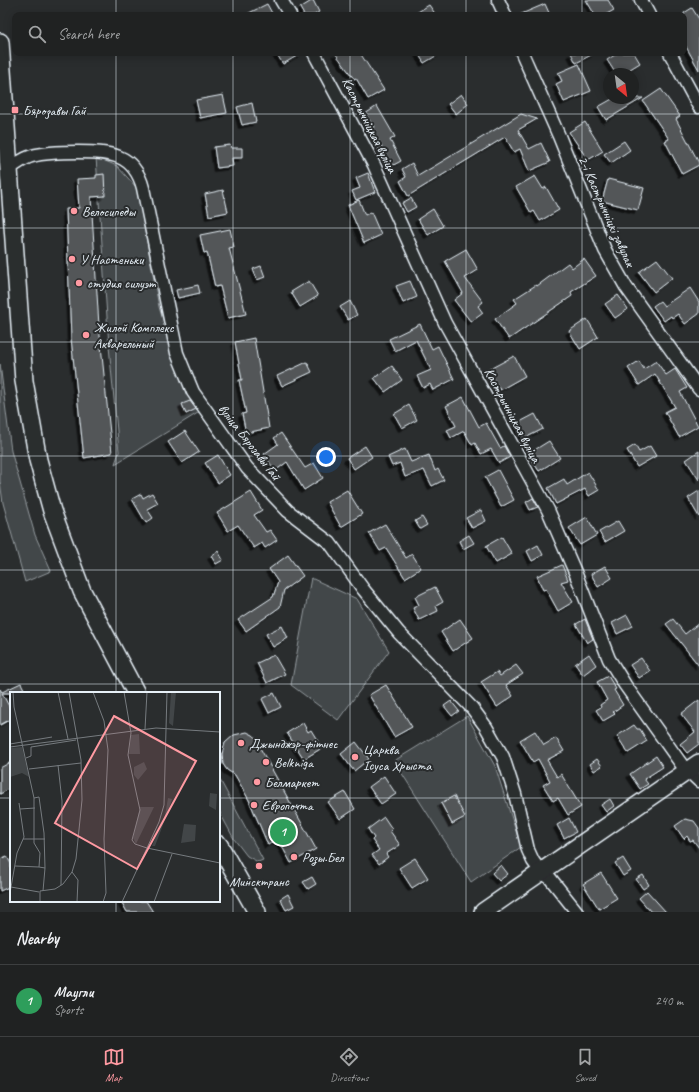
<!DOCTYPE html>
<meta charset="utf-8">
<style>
body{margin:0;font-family:Caveat,sans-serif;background:#282a2a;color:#f1f3f6}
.compass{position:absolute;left:603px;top:68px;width:36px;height:36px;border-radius:50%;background:#202222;box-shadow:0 2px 10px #0003;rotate:151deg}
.you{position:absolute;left:326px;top:457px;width:14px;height:14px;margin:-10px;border:3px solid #fff;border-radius:50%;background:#1a73e8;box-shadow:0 0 0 6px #1a73e833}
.badge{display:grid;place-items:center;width:26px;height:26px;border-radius:50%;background:#ff9aa2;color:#fff;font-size:13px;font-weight:700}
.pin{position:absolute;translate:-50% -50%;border:2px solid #fff;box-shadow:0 1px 4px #0006}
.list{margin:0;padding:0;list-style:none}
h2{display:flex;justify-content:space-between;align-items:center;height:52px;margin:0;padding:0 16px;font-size:17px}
h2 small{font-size:13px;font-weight:400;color:#a2a4a5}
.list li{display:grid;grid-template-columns:26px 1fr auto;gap:12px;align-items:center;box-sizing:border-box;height:72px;padding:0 16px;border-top:1px solid #3d3f40}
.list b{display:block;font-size:15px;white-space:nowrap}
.list p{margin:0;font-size:13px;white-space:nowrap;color:#a2a4a5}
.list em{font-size:13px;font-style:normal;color:#a2a4a5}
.icon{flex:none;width:22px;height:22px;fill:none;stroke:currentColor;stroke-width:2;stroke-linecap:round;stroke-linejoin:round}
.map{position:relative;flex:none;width:699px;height:912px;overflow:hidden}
.search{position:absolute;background:#202222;box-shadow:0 2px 10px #0003;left:12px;right:12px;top:12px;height:44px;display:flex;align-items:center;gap:10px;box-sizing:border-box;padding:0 14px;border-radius:8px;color:#a2a4a5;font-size:15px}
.sheet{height:124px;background:#202222}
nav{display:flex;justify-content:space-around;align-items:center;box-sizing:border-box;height:56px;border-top:1px solid #3d3f40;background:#202222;font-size:11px;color:#a2a4a5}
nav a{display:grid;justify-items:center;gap:2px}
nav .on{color:#ff9aa2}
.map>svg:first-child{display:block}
.green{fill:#424648;stroke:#959ca0}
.building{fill:#535759;stroke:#e8f1f8;filter:url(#shadow)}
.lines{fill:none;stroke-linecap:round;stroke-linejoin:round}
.street-casing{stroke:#e8f1f8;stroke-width:15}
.secondary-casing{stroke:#e8f1f8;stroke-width:20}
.street{stroke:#2a2d2e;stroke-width:12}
.secondary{stroke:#2a2d2e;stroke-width:17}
.grid{fill:none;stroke:#e8f1f8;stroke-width:1;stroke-opacity:0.55}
.poi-dot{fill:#ff9aa2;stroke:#2a2d2e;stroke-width:1.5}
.labels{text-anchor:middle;stroke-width:4;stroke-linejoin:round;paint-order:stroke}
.poi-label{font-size:14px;fill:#e8f1f8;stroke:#2a2d2e;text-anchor:start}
.street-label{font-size:14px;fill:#e8f1f8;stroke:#2a2d2e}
.inset-road{fill:none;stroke:#767b7f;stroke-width:1}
.view{fill:#ff9aa2;fill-opacity:0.15;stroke:#ff9aa2;stroke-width:2}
.inset-edge{fill:none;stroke:#e8f1f8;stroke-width:2}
</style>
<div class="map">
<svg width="699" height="912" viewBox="0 0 699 912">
<defs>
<filter id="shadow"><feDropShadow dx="-3.5" dy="3.5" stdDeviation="0" flood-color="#0009"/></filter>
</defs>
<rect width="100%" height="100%" fill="#2a2d2e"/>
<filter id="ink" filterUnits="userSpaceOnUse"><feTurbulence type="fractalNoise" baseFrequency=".025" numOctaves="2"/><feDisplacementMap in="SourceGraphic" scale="8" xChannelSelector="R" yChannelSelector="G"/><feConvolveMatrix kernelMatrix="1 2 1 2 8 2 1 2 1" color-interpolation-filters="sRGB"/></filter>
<g filter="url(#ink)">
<!-- green -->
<g class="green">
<polygon points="96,157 117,166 137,188 159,307 176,362 201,411 115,464 119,452 109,346"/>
<polygon points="0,364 11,451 35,535 51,571 25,582 3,503 0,481"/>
<polygon points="311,578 357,599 389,651 338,720 291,685"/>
<polygon points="467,716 495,766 521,847 471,882 394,761"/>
<polygon points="219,778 263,860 258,862 247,856 234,839 219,811"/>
</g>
<!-- building -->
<g class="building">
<polygon points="313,0 319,12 314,15 304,15 300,8"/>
<polygon points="586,0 608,0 614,10 605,15 595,15"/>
<polygon points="267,4 273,15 245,15"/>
<polygon points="545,4 550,15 519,15"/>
<polygon points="429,5 436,15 413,15"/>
<polygon points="692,8 699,19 699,70 684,43 684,13"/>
<polygon points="276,53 302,53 283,64"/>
<polygon points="335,53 360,53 384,90 368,99 356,78 354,79"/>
<polygon points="418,53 441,53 424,63"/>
<polygon points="571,53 595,53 576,63"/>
<polygon points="618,53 634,53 640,63 622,74 616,74 607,60"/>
<polygon points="579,64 591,91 564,102 556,84 562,81 558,73"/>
<polygon points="661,89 680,116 676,119 699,163 699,165 682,174 665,141 669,139 643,101"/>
<polygon points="461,94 468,104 456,114 448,104"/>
<polygon points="223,95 227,113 200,118 196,100"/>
<polygon points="614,98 643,98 606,120 598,107"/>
<polygon points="252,103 256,122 242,125 237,107"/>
<polygon points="377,106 395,137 390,140 401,161 388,168 378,149 382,147 371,129 374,127 365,114"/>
<polygon points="521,114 537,119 518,130 529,149 541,143 550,162 529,171 520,149 514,152 505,137 408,196 400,181 406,177 402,169 412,163 418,176"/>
<polygon points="585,122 603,151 588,160 569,132"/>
<polygon points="624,141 630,150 611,163 604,154"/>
<polygon points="230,145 231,148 242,148 242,158 232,158 233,166 217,168 214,147"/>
<polygon points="368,173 375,192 356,200 352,191 360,188 356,178"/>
<polygon points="104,174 105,196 91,197 99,326 112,453 84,458 71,338 66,209 79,208 77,179 96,178 96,175"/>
<polygon points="535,176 543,189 546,187 559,210 540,221 534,211 531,213 516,187"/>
<polygon points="608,179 644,188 638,210 602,201"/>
<polygon points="223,190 228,212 209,216 205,194"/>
<polygon points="411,198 416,207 407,212 402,203"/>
<polygon points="359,200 365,215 371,212 381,235 364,243 348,205"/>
<polygon points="433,209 443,226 428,235 418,219"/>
<polygon points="230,229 234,247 229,248 246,314 228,318 220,286 215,287 207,252 204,253 200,235"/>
<polygon points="466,249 478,270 465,278 483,302 478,306 483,313 471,322 454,300 463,293 445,261"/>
<polygon points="584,259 596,276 571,292 572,296 509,339 495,319 517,303 514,299 536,285 537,286 568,263 572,268"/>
<polygon points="657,259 672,278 654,292 639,272"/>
<polygon points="261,266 265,277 257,280 253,269"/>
<polygon points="309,281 318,296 300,307 291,292"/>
<polygon points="410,281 417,297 403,303 396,286"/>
<polygon points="198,285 200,293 178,298 176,290"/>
<polygon points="690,288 699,302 699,314 685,324 678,314 672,318 671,316 664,321 653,306 660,301 664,306"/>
<polygon points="618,295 628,309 615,318 605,304"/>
<polygon points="350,301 357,315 348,320 340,307"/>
<polygon points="587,319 598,337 580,349 569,331"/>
<polygon points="420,324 432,349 438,346 454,379 433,390 430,384 423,388 417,376 431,370 416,340 395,351 389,339"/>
<polygon points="254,338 269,428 246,433 242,414 246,413 239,380 242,380 235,342"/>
<polygon points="514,356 525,376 500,390 488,370"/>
<polygon points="639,361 644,369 656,361 666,375 675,369 687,388 680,392 698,426 679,437 665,412 675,407 655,374 639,385 628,368"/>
<polygon points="307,362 312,372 282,386 277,376"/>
<polygon points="392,366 402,380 385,392 374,378"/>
<polygon points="463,397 479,427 486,423 500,448 504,446 510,457 499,463 491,449 481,454 475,443 472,445 464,431 451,438 447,430 456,426 446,406"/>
<polygon points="190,401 196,409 186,414 182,404"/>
<polygon points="409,405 417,420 402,428 394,414"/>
<polygon points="535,414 543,429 523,439 516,424"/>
<polygon points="185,431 199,452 182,463 168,442"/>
<polygon points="281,433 305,468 314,463 323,478 304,490 287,462 275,471 264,454 278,444 274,438"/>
<polygon points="549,441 560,458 539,471 528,454"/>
<polygon points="635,445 639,452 650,446 656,456 637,467 627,450"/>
<polygon points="365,446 372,457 354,469 347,458"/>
<polygon points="405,449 411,462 429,455 435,471 438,469 444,480 432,486 424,470 405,477 400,463 392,466 388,457"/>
<polygon points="699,451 699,480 686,460"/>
<polygon points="218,455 230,475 218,483 205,463"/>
<polygon points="498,470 514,500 501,507 485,477"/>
<polygon points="588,472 599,490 589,496 585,489 556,504 548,488 564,479 567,485"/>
<polygon points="347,490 362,514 341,527 327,502"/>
<polygon points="699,491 699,517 688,498"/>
<polygon points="251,492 262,510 254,515 266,532 270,530 277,540 265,548 262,543 254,548 238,525 228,531 217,513"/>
<polygon points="152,493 158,503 147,509 153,518 146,523 132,499 141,494 143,498"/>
<polygon points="533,498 538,507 530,510 526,502"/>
<polygon points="481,510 486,521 472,528 466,518"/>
<polygon points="422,517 427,525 420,529 415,521"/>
<polygon points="587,517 597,535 580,545 569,528"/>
<polygon points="618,521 624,531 605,542 599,532"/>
<polygon points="385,524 406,558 412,554 421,568 405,578 386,548 380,551 369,533"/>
<polygon points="469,535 474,543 463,549 459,541"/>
<polygon points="502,537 512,554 496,563 486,546"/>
<polygon points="538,545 543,555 532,561 527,551"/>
<polygon points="218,551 223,560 216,564 211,556"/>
<polygon points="288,555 303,576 284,590 280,607 246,631 238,620 273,597 278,582 269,569"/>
<polygon points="562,565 568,580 561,582 573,602 558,611 546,589 543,590 537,576"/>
<polygon points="605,566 612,578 598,587 591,574"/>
<polygon points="435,587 443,602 436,606 438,611 419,620 413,608 419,605 415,597"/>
<polygon points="627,615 633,626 617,634 612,623"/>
<polygon points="460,619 473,638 453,651 441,632"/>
<polygon points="585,619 593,639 587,643 576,624"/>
<polygon points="673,619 685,634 699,623 699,666 666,624"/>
<polygon points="282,626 288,638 273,647 266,634"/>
<polygon points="589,654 596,665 583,675 575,664"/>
<polygon points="274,655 285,674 267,683 257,663"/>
<polygon points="641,658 650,671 639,678 630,665"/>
<polygon points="516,665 523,674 506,685 513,696 497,707 481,682 497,672 500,676"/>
<polygon points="608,676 616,689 614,690 623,705 613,712 615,714 603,721 596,710 601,707 600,705 607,700 597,682"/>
<polygon points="21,683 26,693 2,693 11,710 11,719 0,725 0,689 2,692"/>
<polygon points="386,685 412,727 394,737 369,695"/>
<polygon points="274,693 281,707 269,713 262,699"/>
<polygon points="699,700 699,744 687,753 680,744 695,732 681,714"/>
<polygon points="451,701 459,711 452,716 444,706"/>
<polygon points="303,723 308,732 311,730 322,748 304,759 287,733"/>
<polygon points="634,725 637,729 640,729 647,741 628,753 617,736"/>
<polygon points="535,731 544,745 556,738 564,751 547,760 557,777 561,774 581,807 568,815 558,798 553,801 543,785 550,781 538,759 533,762 520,740"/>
<polygon points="247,732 253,735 263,744 259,746 316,849 291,863 278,839 268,845 249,800 235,775 227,770 223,764 222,754 225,743 234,735"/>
<polygon points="356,742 369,759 354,771 341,754"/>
<polygon points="656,756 663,767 644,779 648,784 640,789 630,774"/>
<polygon points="597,759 602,766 594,771 590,764"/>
<polygon points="11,762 11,788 0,794 0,768"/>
<polygon points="384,776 396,794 381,804 369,787"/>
<polygon points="345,792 355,809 340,819 328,802"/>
<polygon points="454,796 465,817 452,824 441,803"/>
<polygon points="610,799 614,806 606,812 601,805"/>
<polygon points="384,817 392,829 390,831 400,845 386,854 388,857 379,864 372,855 379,850 372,840 374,838 368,829"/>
<polygon points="569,818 576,832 564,838 557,825"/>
<polygon points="685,819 694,821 699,828 699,848 693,840 690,841 687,836 684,839 675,826"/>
<polygon points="7,856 11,864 11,886 0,891 0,859"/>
<polygon points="415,858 428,878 412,888 399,868"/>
<polygon points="623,858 631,871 623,876 615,863"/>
<polygon points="501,865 508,874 499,881 492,873"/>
<polygon points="601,873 617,898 599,909 583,884"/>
<polygon points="643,875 649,885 643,889 636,879"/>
<polygon points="312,877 316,884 308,889 303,882"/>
<polygon points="647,891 666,912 651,912 639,898"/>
<polygon points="288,894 294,906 286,910 280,899"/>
<polygon points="121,901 146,901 153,912 127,912"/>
</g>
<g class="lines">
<defs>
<g id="street">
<polyline points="281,0 290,15"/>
<polyline points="498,0 505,15"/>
<polyline points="641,0 649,15"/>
<polyline points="314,53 374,165 445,323 548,510 575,572 609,659 625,685 682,765 699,781"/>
<polyline points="522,53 559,136 605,250 626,287 699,389"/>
<polyline points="670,53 699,107"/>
<path d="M10,168C17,164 24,158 32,156C46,152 63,152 78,152C109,152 134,153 143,188L177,353L193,392L247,468L288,511L330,543L363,589L399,633L472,708L486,727L503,757L515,794L528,850L533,861L541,872L550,878L577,912"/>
</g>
<g id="secondary">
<polyline points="0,42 24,381 38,460 52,511 82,591 136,693"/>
<polyline points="219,845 257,912"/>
<polyline points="483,912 699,763"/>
</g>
</defs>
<!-- street casing -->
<use href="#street" class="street-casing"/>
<!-- secondary casing -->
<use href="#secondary" class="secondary-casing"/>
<!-- street -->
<use href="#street" class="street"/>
<!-- secondary -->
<use href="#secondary" class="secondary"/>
</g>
</g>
<!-- grid -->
<path class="grid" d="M116,0V15M233,0V15M350,0V15M466,0V15M582,0V15M116,53V693M233,53V912M350,53V912M466,53V912M582,53V912M0,114H699M0,228H699M0,342H699M0,456H699M0,570H699M0,684H699M0,798H11M219,798H699M116,901V912"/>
<!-- markers -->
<g class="poi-dot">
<rect x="11" y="106" width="8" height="8" rx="2"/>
<circle cx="74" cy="211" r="4"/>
<circle cx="72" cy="259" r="4"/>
<circle cx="79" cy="283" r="4"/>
<circle cx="86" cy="335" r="4"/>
<circle cx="241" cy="743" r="4"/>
<circle cx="355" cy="757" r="4"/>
<circle cx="266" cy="762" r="4"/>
<circle cx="257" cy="782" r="4"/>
<circle cx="254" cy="805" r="4"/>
<circle cx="294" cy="857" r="4"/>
<circle cx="259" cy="866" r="4"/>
</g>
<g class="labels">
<!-- poi labels -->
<g class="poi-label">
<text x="23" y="115">Бярозавы Гай</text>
<text x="82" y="216">Велосипеды</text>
<text x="80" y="264">У Настеньки</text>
<text x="87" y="288">студия силуэт</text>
<text x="94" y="332">Жилой Комплекс<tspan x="94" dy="16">Акварельный</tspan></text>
<text x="249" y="748">Джынджэр-фітнес</text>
<text x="363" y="754">Царква<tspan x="363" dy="16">Ісуса Хрыста</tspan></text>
<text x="274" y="767">Belkniga</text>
<text x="265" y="787">Белмаркет</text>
<text x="262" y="810">Европочта</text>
<text x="302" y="862">Розы.Бел</text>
<text x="259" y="886" text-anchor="middle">Минсктранс</text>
</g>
<!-- street labels -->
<g class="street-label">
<text transform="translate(370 125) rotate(63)" y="5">Кастрычніцкая вуліца</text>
<text transform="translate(607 211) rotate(66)" y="5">2-і Кастрычніцкі завулак</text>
<text transform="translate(513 415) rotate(62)" y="5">Кастрычніцкая вуліца</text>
<text transform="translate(250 442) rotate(52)" y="5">вуліца Бярозавы Гай</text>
</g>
</g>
<!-- overview -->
<g transform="translate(10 692)">
<rect width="210" height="210" fill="#2a2d2e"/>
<path d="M161,0H166L163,34L159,31ZM129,42L130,62H119L121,43ZM12,55L19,85L12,81L0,85V56ZM134,70L137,77L128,88L124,83V75ZM200,101L207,102L206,118L199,114ZM158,106L162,107L159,117L145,154H142L155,123ZM130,115H144L126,152L123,146ZM174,132L186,133L185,149L171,151Z" fill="#424648"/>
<path class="inset-road" d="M3,0L4,15L24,106V151L30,161L29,175L35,176L33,199M48,0L58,47M83,0L94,29L98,58L94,147L96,201L93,210M114,0L121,41L118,63L130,118L122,148L125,152L137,156M135,37L137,0M0,52L42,45M0,55L146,36L210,40M16,66L21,64V55L66,48M48,73L52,109L51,193M19,77L71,71M24,106L29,105L34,141L35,176M10,117L25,116M13,147H35M137,156L210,171M5,174L29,175M62,180L68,188L67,210M1,195L29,200M0,201L7,161L14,145L9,111M30,210V199L45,197L53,192L62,180L66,167L72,108L71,68L59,0M112,210L149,130L154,113L157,0M144,210L162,162"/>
<path class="view" d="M104,24L186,69L127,177L45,131Z"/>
<rect width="210" height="210" class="inset-edge"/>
</g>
</svg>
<svg class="compass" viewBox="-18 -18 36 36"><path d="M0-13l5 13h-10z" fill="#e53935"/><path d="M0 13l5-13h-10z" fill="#a2a4a5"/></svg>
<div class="you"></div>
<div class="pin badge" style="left:283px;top:832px;background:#2e9e5b">1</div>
<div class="search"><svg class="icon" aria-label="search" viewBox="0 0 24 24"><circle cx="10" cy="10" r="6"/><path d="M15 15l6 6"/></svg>Search here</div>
</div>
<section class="sheet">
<h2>Nearby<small></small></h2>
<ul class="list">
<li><span class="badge" style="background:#2e9e5b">1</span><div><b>Маугли</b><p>Sports</p></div><em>240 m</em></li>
</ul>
</section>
<nav>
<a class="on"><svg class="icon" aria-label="map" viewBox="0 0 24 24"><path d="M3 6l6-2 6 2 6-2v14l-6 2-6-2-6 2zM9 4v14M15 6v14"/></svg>Map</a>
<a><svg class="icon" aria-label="directions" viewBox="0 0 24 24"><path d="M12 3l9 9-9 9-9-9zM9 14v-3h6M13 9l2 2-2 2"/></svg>Directions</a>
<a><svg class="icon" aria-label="saved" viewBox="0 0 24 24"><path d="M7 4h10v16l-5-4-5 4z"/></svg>Saved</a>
</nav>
